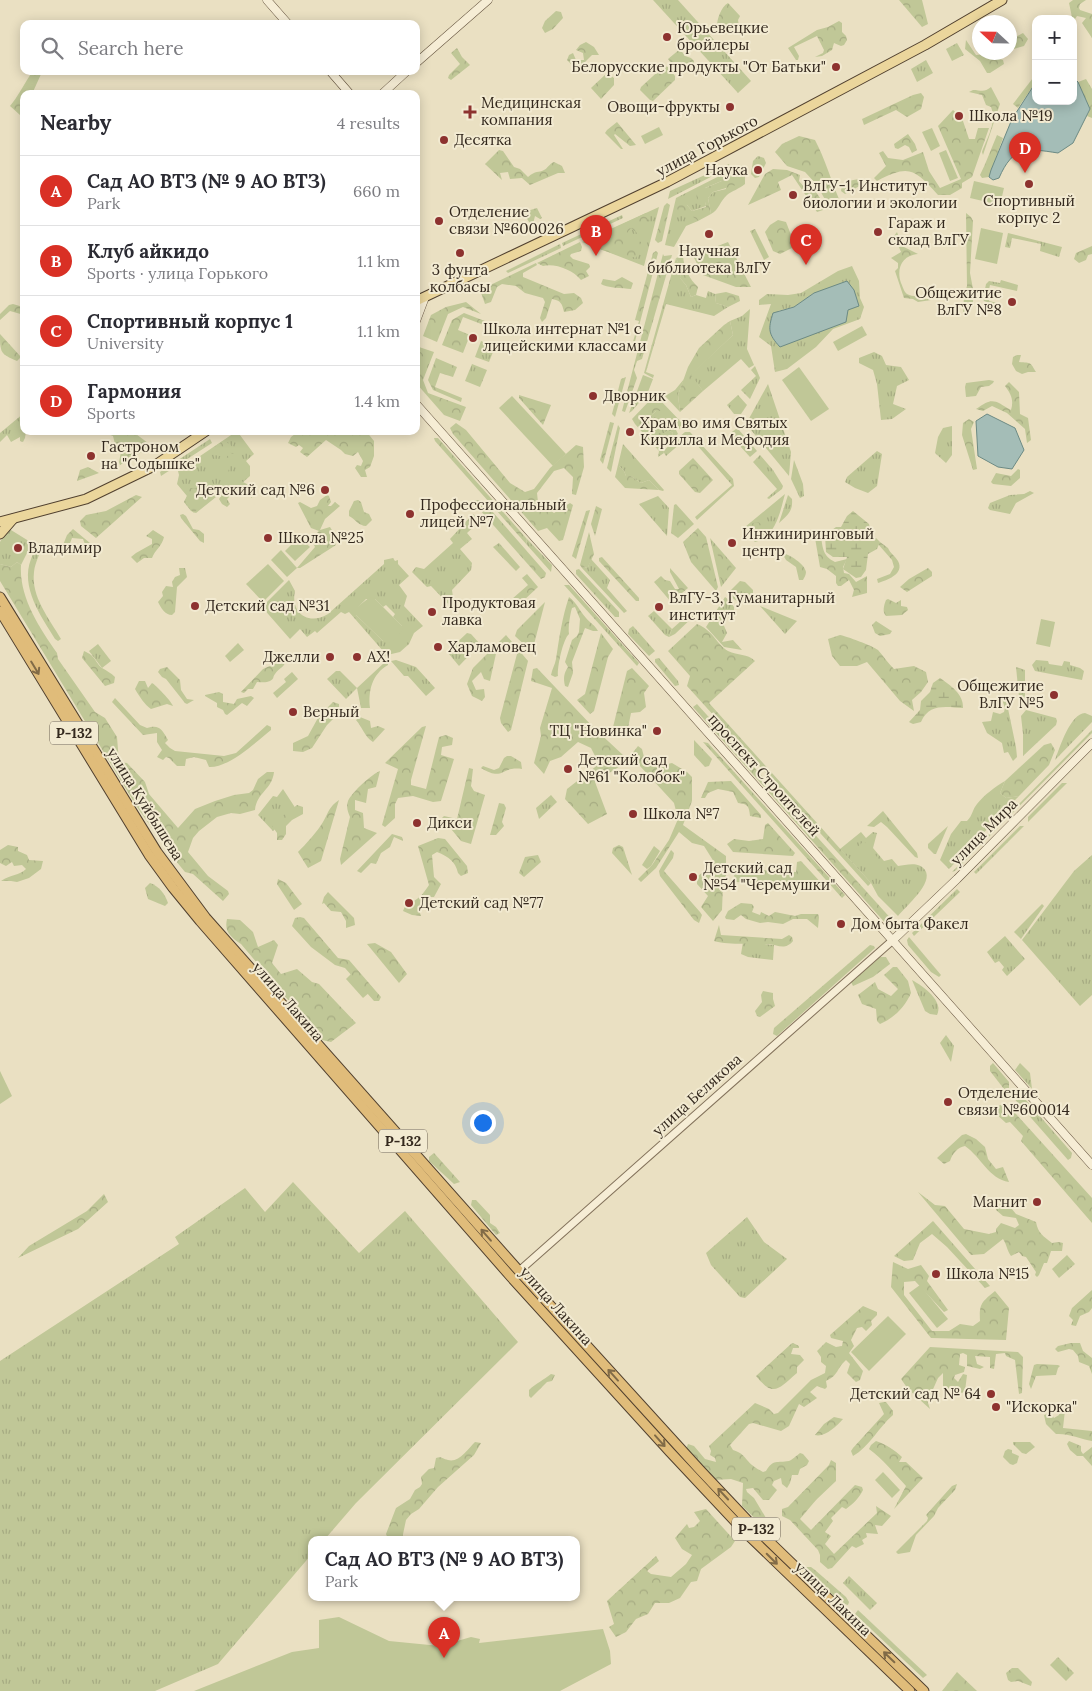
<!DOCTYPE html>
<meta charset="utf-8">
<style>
body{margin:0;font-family:Lora,serif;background:#f2f2f3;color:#2b2b33}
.controls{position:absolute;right:15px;top:15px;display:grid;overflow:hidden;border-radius:10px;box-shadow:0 2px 12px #0003}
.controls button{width:45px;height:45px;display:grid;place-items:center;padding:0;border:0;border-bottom:1px solid #e1e1e2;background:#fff;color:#2b2b33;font:25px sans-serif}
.compass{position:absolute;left:972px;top:15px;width:45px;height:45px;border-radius:50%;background:#fff;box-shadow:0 2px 12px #0003;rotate:292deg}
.you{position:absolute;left:482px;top:1122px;width:18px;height:18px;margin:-12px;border:4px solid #fff;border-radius:50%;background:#1a73e8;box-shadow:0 0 0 8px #1a73e833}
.badge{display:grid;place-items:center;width:32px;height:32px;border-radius:50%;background:#d93025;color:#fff;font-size:16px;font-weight:700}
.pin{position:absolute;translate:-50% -41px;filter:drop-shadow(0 1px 2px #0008)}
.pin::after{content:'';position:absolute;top:26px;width:18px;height:15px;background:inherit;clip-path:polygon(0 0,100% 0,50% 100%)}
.popup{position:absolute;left:308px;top:1536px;width:272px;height:65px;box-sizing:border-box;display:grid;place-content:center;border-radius:10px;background:#fff;filter:drop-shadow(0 1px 4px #0005);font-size:16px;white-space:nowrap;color:#7c7c81}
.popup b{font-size:19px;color:#2b2b33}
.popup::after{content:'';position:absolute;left:50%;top:100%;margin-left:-10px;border:10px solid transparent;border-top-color:#fff}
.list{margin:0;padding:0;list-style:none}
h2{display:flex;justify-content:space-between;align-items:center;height:65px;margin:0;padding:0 20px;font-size:21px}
h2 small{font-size:16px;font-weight:400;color:#7c7c81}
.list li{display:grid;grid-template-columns:32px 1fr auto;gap:15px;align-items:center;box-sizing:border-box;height:70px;padding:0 20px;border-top:1px solid #e1e1e2}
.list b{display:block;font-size:19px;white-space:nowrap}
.list p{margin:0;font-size:16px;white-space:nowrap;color:#7c7c81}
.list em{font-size:16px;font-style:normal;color:#7c7c81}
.icon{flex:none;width:28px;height:28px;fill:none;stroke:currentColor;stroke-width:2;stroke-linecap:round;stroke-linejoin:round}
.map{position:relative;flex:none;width:1092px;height:1691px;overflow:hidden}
.search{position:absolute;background:#fff;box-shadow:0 2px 12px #0003;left:20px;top:20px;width:400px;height:55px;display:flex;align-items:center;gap:12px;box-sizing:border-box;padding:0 18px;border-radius:10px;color:#7c7c81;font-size:19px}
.panel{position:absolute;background:#fff;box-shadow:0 2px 12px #0003;left:20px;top:90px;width:400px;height:345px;border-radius:10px}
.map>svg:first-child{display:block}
.grass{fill:url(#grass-tufts);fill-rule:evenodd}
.forest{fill:url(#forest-crowns)}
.wetland{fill:url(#wetland-marsh)}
.garden{fill:#c0c797}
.water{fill:#a4bdb7;stroke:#6c8a84}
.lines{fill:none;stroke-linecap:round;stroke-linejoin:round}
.tertiary-casing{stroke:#83725b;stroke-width:9}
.secondary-casing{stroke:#65533e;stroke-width:9}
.primary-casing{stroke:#51402f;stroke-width:11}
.trunk-casing{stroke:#51402f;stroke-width:11}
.tertiary{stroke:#f6edd5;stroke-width:7}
.secondary{stroke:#f6edd5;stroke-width:8}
.primary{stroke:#ebd69c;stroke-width:9}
.trunk{stroke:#e0bc7a;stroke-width:9}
.oneway{stroke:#816b47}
.poi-dot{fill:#8d322f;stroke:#f2ead1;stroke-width:2}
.labels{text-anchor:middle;stroke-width:4;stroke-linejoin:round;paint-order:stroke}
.shield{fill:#f2ead1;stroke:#6d6354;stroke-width:1}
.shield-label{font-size:14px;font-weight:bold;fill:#34291e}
.poi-label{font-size:15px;fill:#34291e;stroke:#f2ead1;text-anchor:start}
.street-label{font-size:15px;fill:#34291e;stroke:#f2ead1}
</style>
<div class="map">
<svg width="1092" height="1691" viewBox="0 0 1092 1691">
<defs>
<pattern id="grass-tufts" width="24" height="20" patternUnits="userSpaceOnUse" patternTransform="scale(1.25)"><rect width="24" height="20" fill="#c0c797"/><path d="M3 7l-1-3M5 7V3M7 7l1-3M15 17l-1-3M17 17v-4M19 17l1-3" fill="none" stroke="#a6ab82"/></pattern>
<pattern id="forest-crowns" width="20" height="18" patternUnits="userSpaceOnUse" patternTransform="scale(1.25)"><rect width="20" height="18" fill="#c0c797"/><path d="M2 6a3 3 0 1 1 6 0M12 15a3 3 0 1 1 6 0" fill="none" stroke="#a6ab82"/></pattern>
<pattern id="wetland-marsh" width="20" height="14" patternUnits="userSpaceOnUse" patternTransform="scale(1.25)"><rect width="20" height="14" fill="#c0c797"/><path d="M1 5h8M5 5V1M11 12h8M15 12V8" fill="none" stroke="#a6ab82"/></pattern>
</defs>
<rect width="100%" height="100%" fill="#eae0c2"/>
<!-- grass -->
<g class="grass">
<polygon points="653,0 678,0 751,81 738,93"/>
<polygon points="957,43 964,55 952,61 946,49"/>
<polygon points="926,60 933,73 917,82 911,69"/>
<polygon points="758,156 764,158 766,163 759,177 755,178 751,174 753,161"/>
<polygon points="729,164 730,167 668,199 670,191"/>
<path d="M741,165L745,167V184C739,189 732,191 727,195C720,201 719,210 711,214L708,198L713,192L726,189L727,174L724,180L705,188V202L706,206L692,211L687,205L677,199L698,221L686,226L674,247L665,245L676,198Z"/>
<polygon points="659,207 644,266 582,242"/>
<polygon points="622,215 623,218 563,246 562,243"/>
<polygon points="1008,233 1062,247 1059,257 1040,251 1041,244 1012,238 1010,248 1005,247"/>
<polygon points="560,244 561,248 508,273 506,271"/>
<polygon points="676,258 681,269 680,278 686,285 691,297 696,295 706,298 708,291 715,294 716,303 728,307 714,316 666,304 646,372 654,375 653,378 644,373"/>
<path d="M852,266L859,281L860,298L864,307L860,319L833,329L816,347L787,369L775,372L771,346L759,337L771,304L759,305V300L767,294L788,295L801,293L838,271ZM814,293L812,333L780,347L778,311L794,307Z"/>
<polygon points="1001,280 1018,285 1017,291 990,285 988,294 990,295 989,301 1002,304 1002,307 984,301 983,299 986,284 989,281 1000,283"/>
<polygon points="750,309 747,349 754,365 749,368 741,359 703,391 690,375 733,335 730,321 742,316"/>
<polygon points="481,341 495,347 489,362 475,357"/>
<polygon points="874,352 882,356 886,365 901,367 909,380 897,386 893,404 906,409 892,419 881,420 877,384 873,370 859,363 859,358"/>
<polygon points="472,364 487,370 480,387 465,381"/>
<polygon points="755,366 760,378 750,399 741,390 756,376 751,370"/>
<polygon points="643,375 653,379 648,392 632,411 629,413"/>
<polygon points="684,379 678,395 680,412 665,396 675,390"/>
<polygon points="768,384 791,452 789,476 746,424"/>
<polygon points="738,395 747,405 741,414 734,414 727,405"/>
<polygon points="656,411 664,411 664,416 679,427 676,430 678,434 670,440 673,433 668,430 655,444 659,451 635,424 642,424"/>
<polygon points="24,413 24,431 26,431 25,438 23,442 20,441 20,437 11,442 7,435 0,442 0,433"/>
<polygon points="952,426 952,455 946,463 935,453 938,437 943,428"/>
<polygon points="736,429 739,430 757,451 750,457 729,434"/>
<polygon points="237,431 254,454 246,461 250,466 250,476 230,494 216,497 196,513 191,511 184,502 187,496 177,484 179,475 178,471"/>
<polygon points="685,432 690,432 733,479 734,486 697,520 695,517 732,485 689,436 666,456 663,451"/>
<polygon points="210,439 212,443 161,476 160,472"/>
<polygon points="623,444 664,490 663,491 659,490 649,480 641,483 631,476 626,476 624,471 618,465"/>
<polygon points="877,451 882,454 877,486 868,493 855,488 845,482 847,477"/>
<polygon points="760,455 773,470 783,486 782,489 769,499 767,498 777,489 753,462"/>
<polygon points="794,460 803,484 804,496 800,498 791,479"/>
<polygon points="1030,491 1034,493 1016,503 1010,514 990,510 988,508 990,503 1010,495 1024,494"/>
<path d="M785,494C780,512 776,537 755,542L744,531L745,527Z"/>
<path d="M788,495L792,499C793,511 788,515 779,523Z"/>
<polygon points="658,496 669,508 667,536 639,504"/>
<polygon points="473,514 480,521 467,533 472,539 460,549 472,563 471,570 452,590 455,611 431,586 427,587 412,572 416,567 424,569 453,543 450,539"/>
<polygon points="11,530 32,543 21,565 17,562 11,567 0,564 0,542 6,531"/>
<polygon points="526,538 552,565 551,572 527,545"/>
<polygon points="710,538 736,568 721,587"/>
<path d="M41,542C42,553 35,561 34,572C31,597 49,618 61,639L58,641L55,639C41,616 20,587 31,559C33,553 38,547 41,542Z"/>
<polygon points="499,543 520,567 516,571 493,547"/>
<path d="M393,558L395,561L398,560V564L409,576L399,585L407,596L404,606L423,626L414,633L409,644L400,652L383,656V651L349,612L345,614L341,612L317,633L315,631L307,637L300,629L290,639L262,607L289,580L295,591C290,613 309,626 328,614L384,564V560ZM366,599H375L383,607L386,605L395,614L393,617L402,626L383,641L356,615L357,608Z"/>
<polygon points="591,559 610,580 607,588 627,611 624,613 582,568 588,567"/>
<polygon points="579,569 619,612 619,617 615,617 576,574 576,570"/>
<path d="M740,581L745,582L753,590V594L742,603C736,602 730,597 730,591Z"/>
<polygon points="564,585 569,585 639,663 637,666"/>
<polygon points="725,597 729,600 734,607 734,611 722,621 727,633 722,642 733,640 742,650 724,647 706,627"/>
<polygon points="760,606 797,621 785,634"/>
<polygon points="654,611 672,629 669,637 665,635 648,616"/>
<polygon points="633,626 655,651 649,656 628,634 629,629"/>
<polygon points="467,633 471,634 480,644 459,666 449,654 449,650"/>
<polygon points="238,643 244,650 230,662 225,656"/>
<polygon points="98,644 111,661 102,668 89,651"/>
<polygon points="396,660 416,667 435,688 426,696 408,676 404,676 391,661"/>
<polygon points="1036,660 1048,661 1049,664 1062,666 1064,661 1070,662 1070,665 1080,668 1084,671 1082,680 1035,671 1032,665"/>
<polygon points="336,671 340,671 357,688 346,699 327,679"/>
<polygon points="1004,698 1006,699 1016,747 1017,757 1013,761 1008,752 1004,753 1002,743 987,733 982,722 991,721 993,712 1000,714 1004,712 1005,708 1002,699"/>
<polygon points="1026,710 1056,718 1057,721 1056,725 1023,756 1023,734 1021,716"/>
<path d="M1085,713L1092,716V722L1055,760C1060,747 1070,714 1085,713Z"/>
<polygon points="1092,730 1092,733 955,871 952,872"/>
<path d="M1005,781L1000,793L1006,798L1019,796L949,869L940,860L951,834L961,821H967C973,815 972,810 977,804C984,795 995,787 1005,781Z"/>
<polygon points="1062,783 1067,783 1028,822 1028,817"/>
<polygon points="283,789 296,809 273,831 258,815 273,796 277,797"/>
<polygon points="551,795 557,802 539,819 536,808"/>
<polygon points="883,811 917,853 918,858 915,857 887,827 881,822 874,827 867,826"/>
<polygon points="948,826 936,854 934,854 928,848 928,844"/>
<polygon points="1020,826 1024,826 976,874 974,872"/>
<path d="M861,832L866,838L873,832L877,833L873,848L884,861L892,859L898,866C906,865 919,861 925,870C934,883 906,906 898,916L878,896L871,883L840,849Z"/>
<polygon points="1092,855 1092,995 1080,1006 1022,940 1074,871"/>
<polygon points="957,889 960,892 914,936 912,933"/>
<polygon points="1042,904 1044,906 1021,939 1014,932"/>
<polygon points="1005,936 1025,959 1007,976 1002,970 1004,967 999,961 995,963 987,952"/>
<polygon points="909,937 941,975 939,977 931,972 908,945 907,940"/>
<polygon points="743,942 774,945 773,960 748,957 741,954"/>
<polygon points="353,972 370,992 363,998 346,979"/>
<path d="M912,980C923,986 944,1001 937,1015L930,1014L925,1011Z"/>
<polygon points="946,1035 954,1046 951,1062 940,1043"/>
<polygon points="1020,1063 1030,1073 1032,1089 1015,1070"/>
<polygon points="1018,1091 1072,1153 1071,1158 1068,1160 1011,1095"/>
<polygon points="293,1182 359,1253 405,1211 518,1342 356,1503 325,1539 312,1539 311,1555 218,1664 155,1691 0,1691 0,1361 179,1244 175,1237 245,1188 265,1212"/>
<polygon points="747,1217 764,1242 787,1259 745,1298 740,1297 711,1265 706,1253"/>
<polygon points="1067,1255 1075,1264 1059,1278 1052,1269"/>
<polygon points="1013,1442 1030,1442 1035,1447 1026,1454 1022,1453 1013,1444"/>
<polygon points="1008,1449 1012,1450 1012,1453 1019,1456 1017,1463 1013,1465 1010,1464 1003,1457 1005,1451"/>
<polygon points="849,1576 877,1603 870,1610 843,1583"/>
<polygon points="1058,1657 1074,1673 1066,1681 1050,1665"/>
</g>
<!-- forest -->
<g class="forest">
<polygon points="899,0 922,0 928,24 922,27"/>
<polygon points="1073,0 1086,0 1080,4 1079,8 1080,10 1092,14 1092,38 1082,23 1086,18 1077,16 1073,22 1069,3"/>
<path d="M728,3L740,16L738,20L739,26L726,34L722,33L717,26C717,19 721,7 728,3Z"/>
<polygon points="556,11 561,12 563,18 553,29 545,33 542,28 545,21"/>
<polygon points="839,21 842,23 842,32 846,36 847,40 844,45 841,46 834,43 832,50 822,56 815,57 823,53 824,50 817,36 794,47 799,56 798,60 796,60 788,48 817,30 828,27"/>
<polygon points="1023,33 1028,39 1024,46 1010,50 1010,40"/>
<polygon points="966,40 976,55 999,53 995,58 1003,60 1004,64 990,73 987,73 980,61 965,49"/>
<polygon points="586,42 594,47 599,55 592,55 584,63 576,69 567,60 569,55 573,53 576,60 584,60 583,53 576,50 580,45"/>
<polygon points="457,48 462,57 470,65 451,80 448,78 449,75 460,64 451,53"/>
<polygon points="680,49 685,56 691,58 694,61 694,64 687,65 681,71 683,76 680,75 668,59"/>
<polygon points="664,66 668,67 675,76 675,80 653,101 650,100 640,90 641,87"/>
<path d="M33,71L42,72L32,94H24V111L20,115L10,106C18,97 25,82 33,71Z"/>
<polygon points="607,73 614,78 614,85 601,99 591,88"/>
<polygon points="1036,74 1036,82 1018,108 1013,104"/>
<polygon points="1086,79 1092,89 1092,118 1087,116 1090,109 1078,82"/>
<path d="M991,87L1000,104L983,155L982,152C987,138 997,123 991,107L986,105L982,95L969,92L973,90C981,90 984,93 991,87Z"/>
<polygon points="921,93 924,97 921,109 907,117 896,110 864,125 862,119 913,95"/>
<path d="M953,110L962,118L969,139H975L978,128H989L972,177L962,183V188L950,195H938C914,169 910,164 877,181L874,178L886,166L879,153L883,151L888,158L903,160L923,152L929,171L940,188L961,179L938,126Z"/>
<polygon points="617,122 636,145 630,146 615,134 614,135 623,149 621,149 605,133 607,130"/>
<polygon points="908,134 915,144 917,150 912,153 909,147 905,145 898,149 895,148 894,144"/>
<path d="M997,135L1003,138L989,177L982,178L980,175C986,163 991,149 997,135Z"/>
<path d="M799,136L815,140C825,159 831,180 839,199L828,205L817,185L805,172L787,166L775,152L782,144Z"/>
<path d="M499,150L503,151L514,167L520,169L528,177C536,170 538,173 544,170C548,168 549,164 554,162L562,166L565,173H558L530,185L522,178L510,179L508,172L500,173L502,180L485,164Z"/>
<polygon points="773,169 787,170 800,175 799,181 805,188 814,189 820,198 823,210 817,212 792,175 778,182 781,190 748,205 765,174"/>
<polygon points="735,170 742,175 736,185 713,192 708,198 711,214 698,221 692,216 680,216 676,205 677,199 685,195 687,205 692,211 706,207 705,202 697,201 696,192 724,180 727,174"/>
<polygon points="859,179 865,183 845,194 841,191 842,185 848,181"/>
<polygon points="667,203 670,205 662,241 658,243 655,240 664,206"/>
<polygon points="537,208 542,218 540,219 535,216 533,224 531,225 524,214 527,211"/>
<path d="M646,213L650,216L642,237L631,228L624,237C629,241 635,238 641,242V248L636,258L633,257L630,259L593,247L594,243L598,242L595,237Z"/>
<polygon points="966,213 971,217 973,221 970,273 973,289 973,303 971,310 965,315 963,315 964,296 967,286"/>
<polygon points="778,220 786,222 793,240 792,248 780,254 773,251 765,232 770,225"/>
<polygon points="755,229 769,257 764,260 750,231"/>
<path d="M897,232L902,246L918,254C902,255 896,269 901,283C903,287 904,292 907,294C912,297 918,296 923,296L926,299L931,300L918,302L913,299L904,298L895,271L898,268V263L891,258L901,252L894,236Z"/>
<path d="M580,242L582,247L581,251L571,254L570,256L573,259L589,264L590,267L586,271L589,276L581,280C573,270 555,263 543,266L537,263Z"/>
<polygon points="728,242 751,287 736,287 703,275 692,254 697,249 705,251"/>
<polygon points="1092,246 1092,254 1088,255 1086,260 1079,263 1074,259 1076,253"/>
<polygon points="656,251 658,253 632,353 630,352 639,321 635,320 653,253"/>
<polygon points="663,254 664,256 672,255 642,359 637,361 634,370 637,378 625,412 622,411"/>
<path d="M683,256C684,268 689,279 698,287L696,295L691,297L686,285L680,278L681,269L676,258Z"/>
<path d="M536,263L537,265L523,273V277L564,294L574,293L581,298L583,303L575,310L564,312C562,303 561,301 552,299L546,318L542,322L540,318L545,302L543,298L525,293L516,286L502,284L497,287L491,302L485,304L480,290Z"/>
<path d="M622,277L633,283L631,289C623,288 606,288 601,284L603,279L615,281Z"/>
<polygon points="726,292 739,296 740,301 728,307 716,303 715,294"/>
<polygon points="466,302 481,314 463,307 448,314 437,342 423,336 431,315 446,307"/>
<polygon points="13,304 23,307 24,315 10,311 0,320 0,314 9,305"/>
<polygon points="464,313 490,323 489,327 463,317 458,330 470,335 463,353 442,345 452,320"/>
<polygon points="730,321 733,335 691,375 703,391 680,412 678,395 688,367 699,348 724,325"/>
<path d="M0,334L21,357L17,361C0,354 0,352 0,334Z"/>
<polygon points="419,347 434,352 423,380 428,393 466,407 460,421 444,415 416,383 416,356"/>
<path d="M1017,355H1021L1019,362C1032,363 1030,362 1036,372H1028L1022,374L1016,371L1012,364L1013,357Z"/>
<polygon points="436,358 457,367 453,377 440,373 435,387 462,398 461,402 433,390 428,380"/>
<polygon points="626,377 615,417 612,414 621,379"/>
<polygon points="989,380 994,381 993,383 989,386 981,387 976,396 966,397 965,387 966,383"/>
<path d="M1009,382L1019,392L1020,414L1028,418L1031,440L1027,443L1025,429L1007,413L992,406L983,411L976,409C993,397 994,400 1011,410C1014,400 1011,394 1005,386Z"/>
<polygon points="519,395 551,405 543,425 519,398"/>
<polygon points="652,398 659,399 685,426 680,429 674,424 672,426 665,427 663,411 656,411 642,424 635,424 632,419"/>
<polygon points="969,419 974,422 971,429 977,469 973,470 962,435 963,423"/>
<polygon points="610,422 614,423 603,464 600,460"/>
<polygon points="456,423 466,430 510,483 525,492 534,489 550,468 576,445 583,447 584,467 576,495 572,494 573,477 564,468 554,471 537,493 538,502 554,513 570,503 573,505 563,540 559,541 547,528 538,531 453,434 450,428"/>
<polygon points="618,425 620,428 611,472 607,468"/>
<polygon points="668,430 673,433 670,440 665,439 659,441 664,453 658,457 659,451 655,444 657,433 665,433"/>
<polygon points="100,431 136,431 136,434 152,446 120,465 119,462 122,447 115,444 113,436"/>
<polygon points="299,431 311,433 317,431 366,431 374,441 374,456 370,467 365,470 367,477 361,477 355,468 357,465 361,466 363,461 358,452 353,456 345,454 341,450 326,440 307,457 300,452 303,448 299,445 296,447 288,443 291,437"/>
<polygon points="434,438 438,438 526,538 527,545 435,441"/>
<polygon points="223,441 230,444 236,453 233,454 224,450 224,453 230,458 231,463 228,472 225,469 227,462 220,456 214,455 214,447"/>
<polygon points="693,458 713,480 700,493 695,492 679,474 679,471"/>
<polygon points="618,465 624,471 626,476 631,476 641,483 649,480 659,490 625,488 615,477"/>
<polygon points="88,467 99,473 77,481 80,470"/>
<polygon points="1018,469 1020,470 1020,478 1011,486 993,484 991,482 996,473 1011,476"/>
<path d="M241,481L247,484L253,493L252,498L248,495L245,488H241L232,494L227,499L230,504L227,507L222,504L219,499C223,492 233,485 241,481Z"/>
<polygon points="190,488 200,488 210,497 206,501 201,498 198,499 199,507 194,513 184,502 187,496 186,489"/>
<polygon points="136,495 142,497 96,538 81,526 80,521 86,515 106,511"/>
<polygon points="327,495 329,496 331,502 328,506 331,506 335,502 340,506 325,519 320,530 330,527 335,535 336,545 300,568 297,568 315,547 311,539 319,531 311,528 298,503 300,502 311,508 317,506 320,500"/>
<path d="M358,500L361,502L364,512L369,514L372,520L366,526C359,526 355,519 349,516V511L354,501Z"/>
<polygon points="479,500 485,503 546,573 545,577 541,579 472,501"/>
<polygon points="676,504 694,524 678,538 671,533 674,505"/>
<polygon points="596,506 602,509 595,536 591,524"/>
<polygon points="590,510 576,559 572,556 586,511"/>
<polygon points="183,514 186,516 193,529 199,530 204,534 204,543 200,541 181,518 180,515"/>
<polygon points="758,522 766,527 773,526 756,540 751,538 747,529 753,523"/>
<polygon points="698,528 706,537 718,587 716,591 691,562 683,542"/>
<polygon points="73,529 90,543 86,547 83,539 72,538 69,546 63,545 67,535"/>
<path d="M153,530L164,537C162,546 155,550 152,558H144L137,563L131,557L136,553L152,544V539L146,536Z"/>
<polygon points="589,532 594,554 588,567 582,568 580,565"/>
<path d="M817,536L821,537C823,549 823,556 835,562L847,559L843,567L844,573L849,574L856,582L867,576V593L852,597L854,590L849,580L841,586H838L836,583V576L827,569L820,567L815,538Z"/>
<path d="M880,542L888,548C890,553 895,556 898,561C905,574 887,580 878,583L877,579L890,574L894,567L892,560L878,544Z"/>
<polygon points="718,550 723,554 733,569 724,572 723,575 724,578 722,580 721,580 719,572 719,560 717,552"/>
<path d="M782,553C789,554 805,564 806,572C806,575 804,578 803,580H799L796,567L786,560Z"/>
<polygon points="602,557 639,598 639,601 636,601 599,561 599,558"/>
<path d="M17,562L21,565C19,597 39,627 57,653L58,659L95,712L105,718L117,737L119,762L127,763L145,782L149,794L178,828L195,809L215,801L234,795L249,793L253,790L258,779L267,772H274C272,790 257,792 255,810L240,814L231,813L217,817L199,831L193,838L188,852L208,876L228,891L229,894L223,901L193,874L185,872L171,855L137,807L0,581V564L11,567Z"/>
<path d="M179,568H185L187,577L177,587L175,612L172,615C165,615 161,608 158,602L163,596L162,592L166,586L173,587L172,582L175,577L180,575Z"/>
<polygon points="670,568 688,588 671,602 654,582 661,576 665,580 670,581 675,589 679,589 670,572"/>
<polygon points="928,568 932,572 932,576 907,592 900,587 909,579"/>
<polygon points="527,574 538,587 522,602 514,602 509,607 504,606 528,585 522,578"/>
<path d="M569,597C577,603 579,610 586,618C590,623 595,625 598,631H593L585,628L572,662L573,673L568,687L565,686C563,678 564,673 568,667L565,662L572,640L577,636L579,632L580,619L575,607L572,608C570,615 568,627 569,634C563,639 557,667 558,676L555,677L551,675C552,669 555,665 556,659C559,640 562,617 569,597Z"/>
<path d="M888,599L896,603L901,600V606L907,607L908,610L902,615L886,616C882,612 884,605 886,600Z"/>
<polygon points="545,602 532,652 515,636 517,630"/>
<polygon points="690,613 693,617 675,634 669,637 672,629"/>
<polygon points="876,621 890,630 892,631 890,634 880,636 875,633 872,625"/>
<path d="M697,624C713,630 717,645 728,651C738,656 747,653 755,661L709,703L871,883L868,886L687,686L690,676L668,651Z"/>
<polygon points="601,633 613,649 608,657 594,711 590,714 577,700 585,694"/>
<polygon points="506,635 528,661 511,730 508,732 501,723 500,718 517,654 508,642 504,642 497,649 490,681 484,679 481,672 472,681 476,690 484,689 485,697 482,701 472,696 467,684 473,668"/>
<path d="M840,635C846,636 873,646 878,650C884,657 888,663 894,669L914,666L926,672L928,682L921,692L912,700L914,711L900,701L867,662L857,666H840L832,656L828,639Z"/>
<path d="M84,651C96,656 94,661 102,668C107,671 111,673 115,677L114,683L105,686L82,658Z"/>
<path d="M282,653H285C288,668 280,666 275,674C272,678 275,678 270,681C266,683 261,682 257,682L253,689H248L244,693L241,692L263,669L274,664Z"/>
<polygon points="659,658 678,681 679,685 675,686 655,662 655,659"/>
<path d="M385,662L388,663V665C372,674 368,691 370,708H361L357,688Z"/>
<polygon points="167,667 180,680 181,690 187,699 194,700 187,704 185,703 166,679 162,677 158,672 160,669"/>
<polygon points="1016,667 1025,670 1025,701 1019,697"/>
<polygon points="537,668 594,728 623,755 625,763 595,782 607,814 588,824 565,799 567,789 599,764 591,748 578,742 561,757 550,761 544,774 534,763 541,736 540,728 552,688 531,681 533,669"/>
<polygon points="632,668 649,686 644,693 646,707 640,712 631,713 628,728 619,736 609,731 607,728 613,727 627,671"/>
<path d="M139,681H145L148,688L152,683C155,684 172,702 173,706L167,704L151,709C145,705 139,696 135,689Z"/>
<polygon points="219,692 223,694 223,702 234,704 237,699 251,696 254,698 247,706 242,703 227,715 225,714 223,710 217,707 217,703 205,696 205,695"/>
<path d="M115,698L140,725L147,728C159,724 162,729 168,740L165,743L170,748L175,751L224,756L236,753L267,725L271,727V730C256,742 229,768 209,767L206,760L194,757L186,759L185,766H177L169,758L166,757L163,760L157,757L162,750L157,742V733L143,735L112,702Z"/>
<polygon points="333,702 339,704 339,713 327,725 312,748 303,752 293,751 293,743 308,736 319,716"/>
<polygon points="697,704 894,922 890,925 887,925 693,707"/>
<path d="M360,717L370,721L371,728L378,726L385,729L373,742C364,736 363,728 356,720Z"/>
<polygon points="426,726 411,780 411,785 426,789 439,737 446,735 453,738 452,745 442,747 441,755 454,759 441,801 433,802 413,796 398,798 395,804 395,818 385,827 382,825 398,769 385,763 422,727"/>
<polygon points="694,740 712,759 709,766 705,767 694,755"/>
<polygon points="703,742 708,743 845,895 842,898"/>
<polygon points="1051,743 1055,750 1049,765 1019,796 1006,798 1000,793 1005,781 1044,745"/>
<polygon points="638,746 642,749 644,757 654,767 672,763 687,772 692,777 692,801 683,825 726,856 726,881 723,885 722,910 713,921 701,907 708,896 697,884 697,877 714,862 704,846 692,843 679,832 656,868 641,882 638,879 652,865 669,840 678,819 674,803 640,766 631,755"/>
<path d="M507,756H511L521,762L522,769C500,766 504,782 481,768L483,766L494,770L499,768L504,758Z"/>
<polygon points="469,768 473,769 471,786 474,791 485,795 471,844 461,841 442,818 444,816 457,819"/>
<path d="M380,771L376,787L368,789L366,803L355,800V810L363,813L364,828L377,833L341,865L340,859L350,817C348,812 346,807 348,801C352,792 372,774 380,771Z"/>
<path d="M731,781L761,815V818L750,816C749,806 748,804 738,803L733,792L718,789L708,793L705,798H701L708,782Z"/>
<path d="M339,800L321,861L308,868L298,852C305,845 318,831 323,822C329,811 329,807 339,800Z"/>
<polygon points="499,803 504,804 506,808 502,822 504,826 496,835 490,835"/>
<path d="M297,805L303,807V814L292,820L286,826V834L282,840H277V833L272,826C278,817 288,813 297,805Z"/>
<polygon points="768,823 795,853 793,856 733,852 727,844 734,839 749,841 763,839 765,825"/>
<polygon points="392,834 402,837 403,841 394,837 390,847 381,853 376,864 371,863 361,873 357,871"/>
<path d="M438,838L445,839L467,866L468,873L461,876L458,873C455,861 449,857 437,852L432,855L434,877L441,884L434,897H424L419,910L421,916L412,915L403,911L406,904C418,901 423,894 429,885L418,846Z"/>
<path d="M8,845L18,847V851L27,855L29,860L43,861L41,869L29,878L17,882L11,881H1C11,874 19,876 26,869L22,865L14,866L12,862L6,866L0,863V850Z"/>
<polygon points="619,845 623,847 632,875 612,853 613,848"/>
<polygon points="671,850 674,853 673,858 664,871 700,912 702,915 699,923 694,920 660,876 659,871"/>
<polygon points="538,855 541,862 524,877 519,873 525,857"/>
<polygon points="801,861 825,887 824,890 786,890 783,885 736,882 732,868 796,872 797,862"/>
<polygon points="278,879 286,883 302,904 294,910 277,884"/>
<path d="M150,883C159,886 165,894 168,903L165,906L148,899L145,888Z"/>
<polygon points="328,892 354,918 355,925 346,928 346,921 341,912 331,911 324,903 322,904 324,897"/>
<polygon points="741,903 752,904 754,907 752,912 760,915 761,912 769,916 775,912 795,916 801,914 818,914 819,917 818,928 807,919 793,919 783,924 768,922 760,923 746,919 741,915 734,920 726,919 725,917 728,911"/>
<polygon points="300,917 304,918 338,958 349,960 381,997 379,1001 374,1001 345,968 335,965 311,947 292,926 295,918"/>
<path d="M227,919L240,920L253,932L258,947L274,940L278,945L272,963L281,974L297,969L312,982L319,984L356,1023L331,1042L322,1040L241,944C231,937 224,932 227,919Z"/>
<path d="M719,925L721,935L782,939L789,935L792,937L793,941C784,952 776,943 766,944C762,944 757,946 753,947L747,943C741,945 719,943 714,941Z"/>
<polygon points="375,943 391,952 407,974 399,983 367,944"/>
<polygon points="870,945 874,946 875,948 777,1036 773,1034 774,1028"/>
<polygon points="879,957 886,957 890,964 873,977 853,986 851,982"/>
<path d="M893,967H897L908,981L911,993C905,1007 894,1018 880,1024L877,1021L876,1009L862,1004L858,995L875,982L878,989L891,996L898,989L884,975Z"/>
<polygon points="763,991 773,993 773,999 775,1006 760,1017 757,1016 755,1011 762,1002 761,995"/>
<polygon points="993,1063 1009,1082 1009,1088 1004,1089 990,1071 990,1066"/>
<polygon points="1006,1103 1092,1198 1092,1223 1021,1141 1023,1136 1010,1122 1006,1123 995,1113 998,1106"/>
<path d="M966,1134L976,1139L985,1147L988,1159L996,1169L1003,1167L1009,1182C989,1179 981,1157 965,1146C958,1147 952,1154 950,1161L944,1164L937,1158L962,1135Z"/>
<polygon points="434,1153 460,1182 454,1184 429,1161 429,1157"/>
<path d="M918,1192L935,1205L945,1206L964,1229L989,1234L996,1232V1229L1001,1223L1015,1228L1019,1225L1016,1218L1003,1216L996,1210L997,1206L1001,1204L1007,1203L1016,1214L1036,1222C1038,1233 1043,1236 1052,1243L1059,1242L1063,1243L1062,1251H1051L1047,1263H1044L1039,1275L1037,1277L1035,1275L1036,1272L1026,1257L1022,1256L1019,1252L1011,1256C1007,1251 1007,1245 1003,1239L984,1254L971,1255Z"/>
<polygon points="104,1194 108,1202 78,1229 18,1258 29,1246 87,1211"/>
<polygon points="472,1200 476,1200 490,1215 490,1223 496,1227 500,1233 496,1235 471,1205"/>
<polygon points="933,1221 990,1286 985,1288 947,1247 932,1234 920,1243 913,1260 904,1261 894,1256"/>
<path d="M893,1262L908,1269L921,1265L929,1276L927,1281L948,1310L944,1312L915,1281L904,1282V1295L932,1331H949L960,1324L973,1326L980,1321C979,1303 982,1302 995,1291L1009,1308L1006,1340L931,1338L891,1287Z"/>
<polygon points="1092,1290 1092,1308 1089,1312 1080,1316 1076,1326 1071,1325 1073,1320 1069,1316 1072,1308"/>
<path d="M863,1306L877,1312V1315L871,1321L872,1325L866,1331L862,1327L857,1328L851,1340L854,1346L849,1353L863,1371L860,1380L856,1382L847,1373L850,1364L846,1360C836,1369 839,1375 826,1381L827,1387L825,1389L817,1386L810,1392L817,1398L804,1407L799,1404L789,1426L781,1431L753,1423L749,1424L730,1445L733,1450C745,1454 744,1458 752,1465C755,1468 760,1470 763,1472L766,1471C773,1459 777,1463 789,1461C792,1460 796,1456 800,1453L803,1454L809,1461L807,1465L800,1469L798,1475H792L790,1483L787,1488L782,1484L781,1478L774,1481L772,1485L777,1490L769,1500H763L753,1488L746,1489L747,1492L754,1498L772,1528L766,1529L742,1506L743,1483L731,1479L714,1480L707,1470L686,1449L688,1444L694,1446L705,1459L716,1462L715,1458L710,1455L711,1451L709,1446L755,1403L769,1409L774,1414L778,1413L811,1380L825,1373L826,1366L821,1362V1357L817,1351L826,1342L836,1347L842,1346L843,1341L831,1338L830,1335Z"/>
<path d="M793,1343L799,1346V1348H793L791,1354L800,1355L804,1360L797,1367V1373C778,1389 774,1398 756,1376L791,1344Z"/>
<polygon points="1071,1343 1080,1343 1083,1351 1092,1358 1092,1374 1089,1366 1079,1362 1078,1356 1073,1350 1069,1349 1058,1352 1055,1349 1058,1346"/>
<polygon points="930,1347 1018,1352 1023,1357 1022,1393 1019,1394 1015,1360 1006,1356 1005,1353 996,1354 994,1369 990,1368 990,1357 975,1356 977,1364 984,1367 980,1369 967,1366 967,1355 963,1353 960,1354 959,1365 965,1367 964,1372 955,1375 954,1378 958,1382 963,1374 967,1375 965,1391 962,1393 954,1389 943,1391 943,1373 938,1378 930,1396 926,1397 930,1409 908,1389 901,1379"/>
<polygon points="1037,1364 1058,1365 1060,1366 1058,1368 1056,1375 1036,1376 1031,1389 1029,1384 1034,1365"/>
<path d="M551,1374L555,1375L552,1381L547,1382L531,1398L529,1396V1390C536,1383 544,1380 551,1374Z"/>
<path d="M884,1402H886L893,1411V1415C879,1427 869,1447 853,1456L851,1451L853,1448L884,1414L879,1403Z"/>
<path d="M1060,1410H1065L1063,1428L1092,1431V1441C1081,1439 1067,1433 1056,1434L1046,1424L1044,1415L1051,1413L1054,1418L1059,1415Z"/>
<path d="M834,1417L843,1419C837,1426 824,1438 815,1435L824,1424Z"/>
<path d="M876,1441C885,1444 895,1450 902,1457L899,1462H906L923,1478L894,1509L906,1486C894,1473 883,1459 869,1449L871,1445Z"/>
<polygon points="1069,1441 1081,1446 1081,1451 1083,1454 1092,1447 1092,1466 1083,1456 1077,1456 1070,1450 1067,1444"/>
<path d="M475,1442L481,1443L474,1455L438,1487L419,1509L411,1514L406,1520L402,1539H388L386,1534L396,1508L410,1499L415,1490L420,1487L422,1484L421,1477L429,1469L434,1468L436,1458C442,1456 442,1459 448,1460C459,1463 468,1449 475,1442Z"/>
<path d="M831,1460L836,1463V1481L816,1500L800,1519L811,1530L855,1485L862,1487L863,1490C859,1498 853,1504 846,1509L842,1507L831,1518L833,1521L825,1532L831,1536L825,1544L834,1554L877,1513L876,1506L891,1516L882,1526L875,1525L878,1534L866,1533L867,1537L862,1540L864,1544L856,1548L852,1546L832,1568L828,1569L820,1562V1555L818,1550L790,1520L782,1516V1509L788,1507L829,1465Z"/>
<polygon points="957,1484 955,1490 938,1508 934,1516 916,1535 910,1552 898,1554 896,1552 927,1521 928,1518 926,1515 952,1486"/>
<polygon points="706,1509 735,1541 731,1547 701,1569 697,1581 691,1582 680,1598 669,1603 655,1603 648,1614 636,1619 626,1632 616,1637 609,1627 614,1624 607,1601 656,1556 659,1561 647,1571 651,1574 671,1577 686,1564 692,1555 682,1549 675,1538 687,1524 689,1528 694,1527 700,1521 694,1512"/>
<polygon points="806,1567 811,1567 815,1570 846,1597 849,1602 848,1605 841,1603 808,1571"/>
<polygon points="858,1610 927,1675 923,1678 855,1614"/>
<polygon points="1012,1668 1018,1668 1032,1682 1031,1686 1018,1681 1011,1682 1008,1680 1006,1673"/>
<polygon points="957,1672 977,1691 942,1691"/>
</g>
<!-- wetland -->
<g class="wetland">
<polygon points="853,511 869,524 872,539 876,538 880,542 877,549 868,554 866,570 861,577 856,578 843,569 847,557 833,557 826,552 825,535 836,527 841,527 847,516"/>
<path d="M940,678C950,685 964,694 963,708C946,707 929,703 921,722L913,724L909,722L920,710L921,701L930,692L933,683Z"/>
</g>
<!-- garden -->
<g class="garden">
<polygon points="659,127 663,135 645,144 641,136"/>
<polygon points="932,128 940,146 931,151 922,132"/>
<polygon points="946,150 958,178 950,181 939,153"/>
<polygon points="974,181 1004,188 1000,205 970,198"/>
<polygon points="981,228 1003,233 997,264 975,259"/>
<polygon points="862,326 867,335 838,351 833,342"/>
<polygon points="799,367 829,409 811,421 782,380"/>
<polygon points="512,396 566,454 553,466 499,408"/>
<polygon points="299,537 310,547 295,561 285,551"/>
<polygon points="281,550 297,568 287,577 271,560"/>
<polygon points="268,564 284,581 263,602 246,584"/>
<path d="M370,597L375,599L402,626L403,629C400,635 394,641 388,643L383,641L356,615V608Z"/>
<polygon points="1041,619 1055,622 1050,647 1036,644"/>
<polygon points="292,672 298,679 277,698 273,693 286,682 284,679"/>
<polygon points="864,841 891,874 882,880 856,848"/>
<polygon points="654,846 660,851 651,866 647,869 642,865"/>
<polygon points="0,1071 12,1096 0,1104"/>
<polygon points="920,1285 948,1319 937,1328 909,1293"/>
<polygon points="888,1316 906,1334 869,1371 851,1352"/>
<polygon points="883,1472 900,1490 892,1498 875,1480"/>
<polygon points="339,1617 389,1641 440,1646 471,1637 480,1639 479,1643 603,1629 610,1651 611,1664 560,1691 194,1691 292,1652 319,1648 319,1620"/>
</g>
<!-- water -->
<g class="water">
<path d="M1073,77L1078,82L1090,109L1073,143L1058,153C1026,148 1013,146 999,178L993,180L989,177L991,170L1012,119L1036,82V101H1073Z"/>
<path d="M847,281L854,290L859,306L848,310L846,322L780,347C768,334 768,329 773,313L794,307L814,293Z"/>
<polygon points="987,414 1015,428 1024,450 1012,469 998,467 978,456 976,421"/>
</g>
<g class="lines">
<defs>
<polyline id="tertiary" points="519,1271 893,940"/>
<g id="secondary">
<polyline points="267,0 288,24"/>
<polyline points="416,63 488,0"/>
<polyline points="330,71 350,94"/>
<polyline points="382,94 407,71"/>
<polyline points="416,321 425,297"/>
<polyline points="416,404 1092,1165"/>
<polyline points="893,940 957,879 1092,743"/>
</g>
<g id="primary">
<polyline points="416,301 667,182 925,45 1002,0"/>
<polyline points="0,522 86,499 154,466 206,431"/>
<polyline points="0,534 13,519"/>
</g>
<g id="trunk">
<polyline points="0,597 157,852 206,918 519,1271 700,1470 751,1524 924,1691"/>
<polyline points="0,611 149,855 173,888 200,921 511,1277 670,1452 745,1532 910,1691"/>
</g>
</defs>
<!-- tertiary casing -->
<use href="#tertiary" class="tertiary-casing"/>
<!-- secondary casing -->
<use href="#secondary" class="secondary-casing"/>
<!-- primary casing -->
<use href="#primary" class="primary-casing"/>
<!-- trunk casing -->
<use href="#trunk" class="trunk-casing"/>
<!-- tertiary -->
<use href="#tertiary" class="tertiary"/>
<!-- secondary -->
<use href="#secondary" class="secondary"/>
<!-- primary -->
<use href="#primary" class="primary"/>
<!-- trunk -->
<use href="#trunk" class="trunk"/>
</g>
<!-- one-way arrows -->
<defs><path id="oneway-shaft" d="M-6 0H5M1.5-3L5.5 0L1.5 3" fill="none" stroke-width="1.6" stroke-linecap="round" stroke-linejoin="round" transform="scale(1.25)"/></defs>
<g class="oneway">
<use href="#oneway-shaft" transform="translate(35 668) rotate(59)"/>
<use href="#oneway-shaft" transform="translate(486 1235) rotate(-131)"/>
<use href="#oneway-shaft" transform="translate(613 1375) rotate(-132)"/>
<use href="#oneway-shaft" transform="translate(660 1441) rotate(48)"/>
<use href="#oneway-shaft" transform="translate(723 1494) rotate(-133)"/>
<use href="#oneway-shaft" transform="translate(772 1559) rotate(45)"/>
<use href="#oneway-shaft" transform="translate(889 1657) rotate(-136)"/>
</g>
<!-- markers -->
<g class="poi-dot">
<circle cx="667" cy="37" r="5"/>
<circle cx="836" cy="67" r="5"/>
<circle cx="730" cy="107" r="5"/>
<path d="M467.5 104.5h5v5h5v5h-5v5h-5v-5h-5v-5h5z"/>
<circle cx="959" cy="116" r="5"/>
<circle cx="444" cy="140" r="5"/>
<circle cx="758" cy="170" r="5"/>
<circle cx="1029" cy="184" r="5"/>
<circle cx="793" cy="195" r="5"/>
<circle cx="439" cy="221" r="5"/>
<circle cx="878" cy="232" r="5"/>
<circle cx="709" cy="234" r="5"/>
<circle cx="460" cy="253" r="5"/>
<circle cx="1012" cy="302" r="5"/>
<circle cx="473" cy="338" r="5"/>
<circle cx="593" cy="396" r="5"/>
<circle cx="630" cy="432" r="5"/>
<circle cx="91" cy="456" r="5"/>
<circle cx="325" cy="490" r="5"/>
<circle cx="410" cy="514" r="5"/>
<circle cx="268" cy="538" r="5"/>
<circle cx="732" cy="543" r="5"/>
<circle cx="18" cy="548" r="5"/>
<circle cx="195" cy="606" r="5"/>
<circle cx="659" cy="607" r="5"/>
<circle cx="432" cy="612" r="5"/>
<circle cx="438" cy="647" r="5"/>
<circle cx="330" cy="657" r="5"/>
<circle cx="357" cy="657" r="5"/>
<circle cx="1054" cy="695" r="5"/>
<circle cx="293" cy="712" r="5"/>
<circle cx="657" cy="731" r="5"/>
<circle cx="568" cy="769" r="5"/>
<circle cx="633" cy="814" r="5"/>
<circle cx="417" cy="823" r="5"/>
<circle cx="693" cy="877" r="5"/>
<circle cx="409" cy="903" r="5"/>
<circle cx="841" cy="924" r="5"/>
<circle cx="948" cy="1102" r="5"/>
<circle cx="1037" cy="1202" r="5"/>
<circle cx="936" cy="1274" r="5"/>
<circle cx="991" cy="1394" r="5"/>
<circle cx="996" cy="1407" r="5"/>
</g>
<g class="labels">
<!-- shield labels -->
<g class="shield">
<rect x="50" y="721.5" width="48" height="23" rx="4"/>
<rect x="379" y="1129.5" width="48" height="23" rx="4"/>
<rect x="732" y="1517.5" width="48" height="23" rx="4"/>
</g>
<g class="shield-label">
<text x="74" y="738">Р-132</text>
<text x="403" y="1146">Р-132</text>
<text x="756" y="1534">Р-132</text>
</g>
<!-- poi labels -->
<g class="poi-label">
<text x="677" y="33">Юрьевецкие<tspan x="677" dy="17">бройлеры</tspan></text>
<text x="826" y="72" text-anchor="end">Белорусские продукты "От Батьки"</text>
<text x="481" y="108">Медицинская<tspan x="481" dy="17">компания</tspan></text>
<text x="720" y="112" text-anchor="end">Овощи-фрукты</text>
<text x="969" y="121">Школа №19</text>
<text x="454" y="145">Десятка</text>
<text x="748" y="175" text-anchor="end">Наука</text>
<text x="803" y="191">ВлГУ-1, Институт<tspan x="803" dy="17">биологии и экологии</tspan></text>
<text x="1029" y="206" text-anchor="middle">Спортивный<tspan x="1029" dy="17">корпус 2</tspan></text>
<text x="449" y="217">Отделение<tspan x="449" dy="17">связи №600026</tspan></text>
<text x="888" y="228">Гараж и<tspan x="888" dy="17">склад ВлГУ</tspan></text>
<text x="709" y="256" text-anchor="middle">Научная<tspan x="709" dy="17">библиотека ВлГУ</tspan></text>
<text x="460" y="275" text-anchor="middle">3 фунта<tspan x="460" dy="17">колбасы</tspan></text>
<text x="1002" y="298" text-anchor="end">Общежитие<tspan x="1002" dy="17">ВлГУ №8</tspan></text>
<text x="483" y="334">Школа интернат №1 с<tspan x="483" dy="17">лицейскими классами</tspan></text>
<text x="603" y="401">Дворник</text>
<text x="640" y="428">Храм во имя Святых<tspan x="640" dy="17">Кирилла и Мефодия</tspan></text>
<text x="101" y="452">Гастроном<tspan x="101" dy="17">на "Содышке"</tspan></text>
<text x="315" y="495" text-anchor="end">Детский сад №6</text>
<text x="420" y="510">Профессиональный<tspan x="420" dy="17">лицей №7</tspan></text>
<text x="742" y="539">Инжиниринговый<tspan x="742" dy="17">центр</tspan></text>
<text x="278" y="543">Школа №25</text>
<text x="28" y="553">Владимир</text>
<text x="669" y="603">ВлГУ-3, Гуманитарный<tspan x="669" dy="17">институт</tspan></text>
<text x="442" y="608">Продуктовая<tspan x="442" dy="17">лавка</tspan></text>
<text x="205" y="611">Детский сад №31</text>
<text x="448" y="652">Харламовец</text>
<text x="320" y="662" text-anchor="end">Джелли</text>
<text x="367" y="662">АХ!</text>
<text x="1044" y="691" text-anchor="end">Общежитие<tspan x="1044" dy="17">ВлГУ №5</tspan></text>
<text x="303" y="717">Верный</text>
<text x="647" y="736" text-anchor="end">ТЦ "Новинка"</text>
<text x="578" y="765">Детский сад<tspan x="578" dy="17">№61 "Колобок"</tspan></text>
<text x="643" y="819">Школа №7</text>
<text x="427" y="828">Дикси</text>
<text x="703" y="873">Детский сад<tspan x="703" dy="17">№54 "Черемушки"</tspan></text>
<text x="419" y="908">Детский сад №77</text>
<text x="851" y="929">Дом быта Факел</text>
<text x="958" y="1098">Отделение<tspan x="958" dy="17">связи №600014</tspan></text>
<text x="1027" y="1207" text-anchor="end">Магнит</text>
<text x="946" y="1279">Школа №15</text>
<text x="981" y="1399" text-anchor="end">Детский сад № 64</text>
<text x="1006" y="1412">"Искорка"</text>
</g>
<!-- street labels -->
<g class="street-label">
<text transform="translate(707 146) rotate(-28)" y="5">улица Горького</text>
<text transform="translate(764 775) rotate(48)" y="5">проспект Строителей</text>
<text transform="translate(145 804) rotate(58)" y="5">улица Куйбышева</text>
<text transform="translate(984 832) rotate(-45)" y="5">улица Мира</text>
<text transform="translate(288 1002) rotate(49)" y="5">улица Лакина</text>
<text transform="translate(697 1095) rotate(-42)" y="5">улица Белякова</text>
<text transform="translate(556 1306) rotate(48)" y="5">улица Лакина</text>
<text transform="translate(833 1599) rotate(44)" y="5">улица Лакина</text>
</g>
</g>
</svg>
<div class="controls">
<button>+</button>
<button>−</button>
</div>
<svg class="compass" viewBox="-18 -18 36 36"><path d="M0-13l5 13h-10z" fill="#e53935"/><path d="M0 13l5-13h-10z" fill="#7c7c81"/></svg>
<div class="you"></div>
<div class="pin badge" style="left:444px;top:1658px">A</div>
<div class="popup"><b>Сад АО ВТЗ (№ 9 АО ВТЗ)</b>Park</div>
<div class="pin badge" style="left:596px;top:256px">B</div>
<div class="pin badge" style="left:806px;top:265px">C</div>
<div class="pin badge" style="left:1025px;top:173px">D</div>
<div class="search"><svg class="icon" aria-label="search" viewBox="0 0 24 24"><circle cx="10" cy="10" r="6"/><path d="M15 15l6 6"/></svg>Search here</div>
<section class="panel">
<h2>Nearby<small>4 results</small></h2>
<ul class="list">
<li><span class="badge">A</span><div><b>Сад АО ВТЗ (№ 9 АО ВТЗ)</b><p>Park</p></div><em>660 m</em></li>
<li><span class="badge">B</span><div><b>Клуб айкидо</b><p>Sports · улица Горького</p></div><em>1.1 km</em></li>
<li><span class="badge">C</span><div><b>Спортивный корпус 1</b><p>University</p></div><em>1.1 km</em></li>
<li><span class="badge">D</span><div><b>Гармония</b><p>Sports</p></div><em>1.4 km</em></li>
</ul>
</section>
</div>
